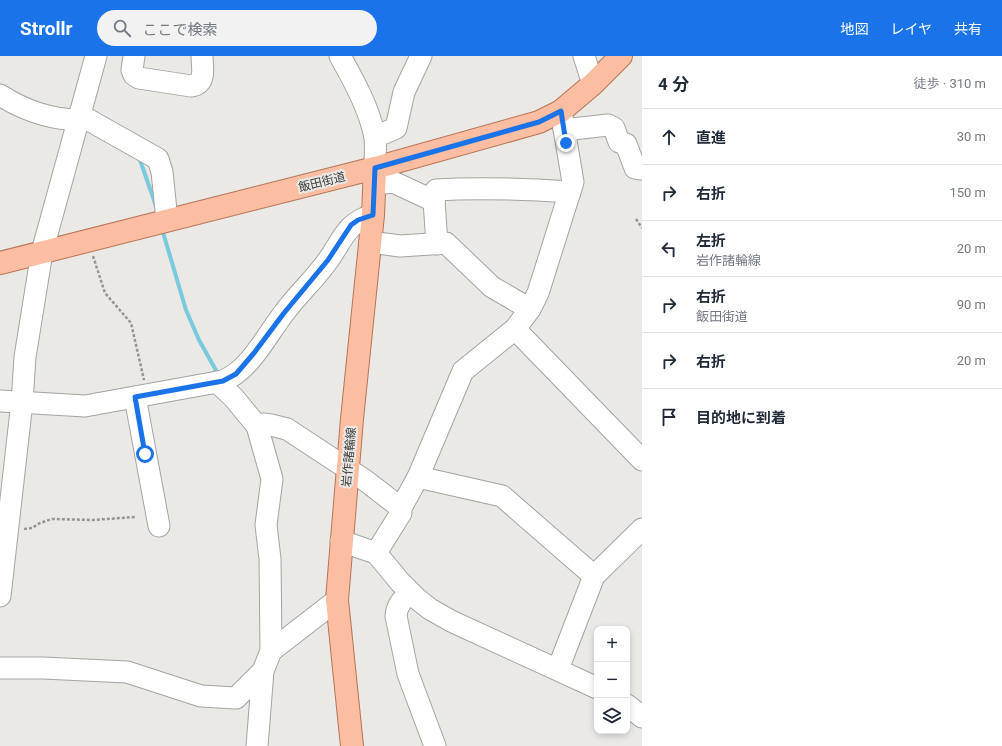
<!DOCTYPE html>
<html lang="ja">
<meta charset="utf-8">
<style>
body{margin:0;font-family:Roboto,"Noto Sans JP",sans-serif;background:#f2f2f3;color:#1f2937}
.controls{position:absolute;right:12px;bottom:12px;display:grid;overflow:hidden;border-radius:8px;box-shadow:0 2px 6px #0003}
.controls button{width:36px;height:36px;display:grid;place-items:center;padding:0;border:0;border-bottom:1px solid #e0e1e3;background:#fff;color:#1f2937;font:20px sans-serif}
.stop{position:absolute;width:12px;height:12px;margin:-9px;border:3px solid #1a73e8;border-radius:50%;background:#fff}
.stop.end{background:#1a73e8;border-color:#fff;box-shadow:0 1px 4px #0008}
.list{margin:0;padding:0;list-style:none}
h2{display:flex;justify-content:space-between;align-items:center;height:52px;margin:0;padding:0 16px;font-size:17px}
h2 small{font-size:13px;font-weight:400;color:#747a83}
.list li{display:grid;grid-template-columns:26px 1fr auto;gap:12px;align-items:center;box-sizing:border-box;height:56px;padding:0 16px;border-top:1px solid #e0e1e3}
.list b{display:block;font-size:15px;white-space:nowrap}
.list p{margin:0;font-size:13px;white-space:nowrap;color:#747a83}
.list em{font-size:13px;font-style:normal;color:#747a83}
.icon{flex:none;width:22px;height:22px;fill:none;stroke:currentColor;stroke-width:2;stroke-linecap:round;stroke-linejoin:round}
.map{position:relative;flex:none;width:642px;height:690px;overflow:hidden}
header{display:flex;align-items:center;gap:24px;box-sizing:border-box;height:56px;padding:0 20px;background:#1a73e8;color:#fff}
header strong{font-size:19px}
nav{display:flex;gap:22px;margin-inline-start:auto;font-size:14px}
.search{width:280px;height:36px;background:#f2f2f3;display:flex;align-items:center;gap:10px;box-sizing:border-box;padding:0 14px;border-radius:22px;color:#747a83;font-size:15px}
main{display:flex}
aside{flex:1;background:#fff}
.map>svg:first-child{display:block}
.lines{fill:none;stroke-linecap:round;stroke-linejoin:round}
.stream{stroke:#7acade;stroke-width:4}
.minor-casing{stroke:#a4a4a1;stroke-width:23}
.major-casing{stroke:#b77456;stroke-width:24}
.path{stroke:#969593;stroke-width:2.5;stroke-dasharray:3 2;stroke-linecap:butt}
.minor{stroke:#fff;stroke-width:21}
.major{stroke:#fbbea2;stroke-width:22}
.route{stroke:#1a73e8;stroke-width:5}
.labels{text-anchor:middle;stroke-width:4;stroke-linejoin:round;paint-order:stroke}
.street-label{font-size:12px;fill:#3d3d3c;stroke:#eae9e6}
</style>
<header>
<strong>Strollr</strong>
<div class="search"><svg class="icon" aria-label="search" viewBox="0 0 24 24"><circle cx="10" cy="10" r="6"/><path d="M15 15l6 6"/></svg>ここで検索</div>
<nav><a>地図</a><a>レイヤ</a><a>共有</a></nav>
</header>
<main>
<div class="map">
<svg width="642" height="690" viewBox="0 0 642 690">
<rect width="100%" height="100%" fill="#eae9e6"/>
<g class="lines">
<!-- stream -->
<g class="stream">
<polyline points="139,101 157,153"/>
<polyline points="162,173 186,254 199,284 218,318"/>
</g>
<defs>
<g id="minor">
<path d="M134,0L132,14L134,19L139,22L191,30C207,28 202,11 202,0"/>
<path d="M340,0C354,25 369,52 375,81C376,91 375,102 375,112"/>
<polyline points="584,0 593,28"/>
<path d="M0,39C25,55 49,63 79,64"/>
<polyline points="80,59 158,103 162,116 167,164"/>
<polyline points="564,74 608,69 614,72 619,86 626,88 635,112 642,113"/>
<polyline points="375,81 396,72 404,36 421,0"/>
<polyline points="374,128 393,126 434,145 437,188"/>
<path d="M434,145L436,134C481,131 525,133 570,136"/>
<polyline points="370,186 400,190 446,187 492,231 530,253"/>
<polyline points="515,273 642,404"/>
<polyline points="217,326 234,342 257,370 272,423 266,469 270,503 271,595 263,615 257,690"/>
<polyline points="135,341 159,470"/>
<path d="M0,345L85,350L223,325C251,313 266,280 284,257C298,238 316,222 329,203C343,183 347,166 373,159"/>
<polyline points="257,370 263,368 271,369 287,373 366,425 401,452"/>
<polyline points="418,421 502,440 594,520"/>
<polyline points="341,485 376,497 400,526 416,542 430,553 451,565 597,632"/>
<polyline points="376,497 401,457 401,452 418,421 463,315 515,273 530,253 538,237 573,126 561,55"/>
<path d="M410,537C402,544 397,549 396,560L408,618L435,690"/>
<polyline points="0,540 22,346 25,301 42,196 96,0"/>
<polyline points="271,595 337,544"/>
<polyline points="0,612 43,612 127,616 201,640 236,642 263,615"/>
<polyline points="558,613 594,520 642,473"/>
<polyline points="627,649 642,661"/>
</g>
<g id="major">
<polyline points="0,207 375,112 539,66 561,55 593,28 621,0"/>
<polyline points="352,690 337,544 352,363 373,159 375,112"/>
</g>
</defs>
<!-- minor casing -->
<use href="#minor" class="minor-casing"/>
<!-- major casing -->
<use href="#major" class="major-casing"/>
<!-- path -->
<g class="path">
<polyline points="636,163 642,172"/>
<polyline points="93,200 105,237 131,267 144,324"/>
<polyline points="24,473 32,472 40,467 52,463 93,464 135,461"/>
</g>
<!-- minor -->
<use href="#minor" class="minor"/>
<!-- major -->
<use href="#major" class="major"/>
</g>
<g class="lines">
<!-- route -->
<polyline class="route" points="145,398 135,341 223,325 236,318 254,297 284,257 328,204 351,169 358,164 373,159 375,112 539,66 561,55 566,87"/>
</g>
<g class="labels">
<!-- street labels -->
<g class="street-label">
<text transform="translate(322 126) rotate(-14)" y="4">飯田街道</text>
<text transform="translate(349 401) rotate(-85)" y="4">岩作諸輪線</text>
</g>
</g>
</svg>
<div class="controls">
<button>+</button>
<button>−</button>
<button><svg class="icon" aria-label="layers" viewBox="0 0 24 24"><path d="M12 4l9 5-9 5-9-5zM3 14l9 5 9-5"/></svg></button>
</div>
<div class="stop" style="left:145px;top:398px"></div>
<div class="stop end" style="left:566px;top:87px"></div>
</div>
<aside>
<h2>4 分<small>徒歩 · 310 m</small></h2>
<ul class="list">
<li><svg class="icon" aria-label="ahead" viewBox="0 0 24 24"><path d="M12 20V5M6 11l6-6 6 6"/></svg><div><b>直進</b></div><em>30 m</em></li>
<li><svg class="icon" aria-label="right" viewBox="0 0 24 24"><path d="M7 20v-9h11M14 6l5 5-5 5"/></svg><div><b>右折</b></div><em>150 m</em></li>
<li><svg class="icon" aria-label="left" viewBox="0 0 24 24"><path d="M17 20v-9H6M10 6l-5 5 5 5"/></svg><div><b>左折</b><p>岩作諸輪線</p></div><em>20 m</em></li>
<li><svg class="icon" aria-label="right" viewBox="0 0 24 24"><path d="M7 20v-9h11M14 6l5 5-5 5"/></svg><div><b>右折</b><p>飯田街道</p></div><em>90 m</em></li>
<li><svg class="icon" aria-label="right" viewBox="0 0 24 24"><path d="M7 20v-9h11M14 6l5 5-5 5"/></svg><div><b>右折</b></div><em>20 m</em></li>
<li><svg class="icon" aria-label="arrive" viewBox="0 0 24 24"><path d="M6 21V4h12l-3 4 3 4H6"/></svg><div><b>目的地に到着</b></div></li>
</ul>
</aside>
</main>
